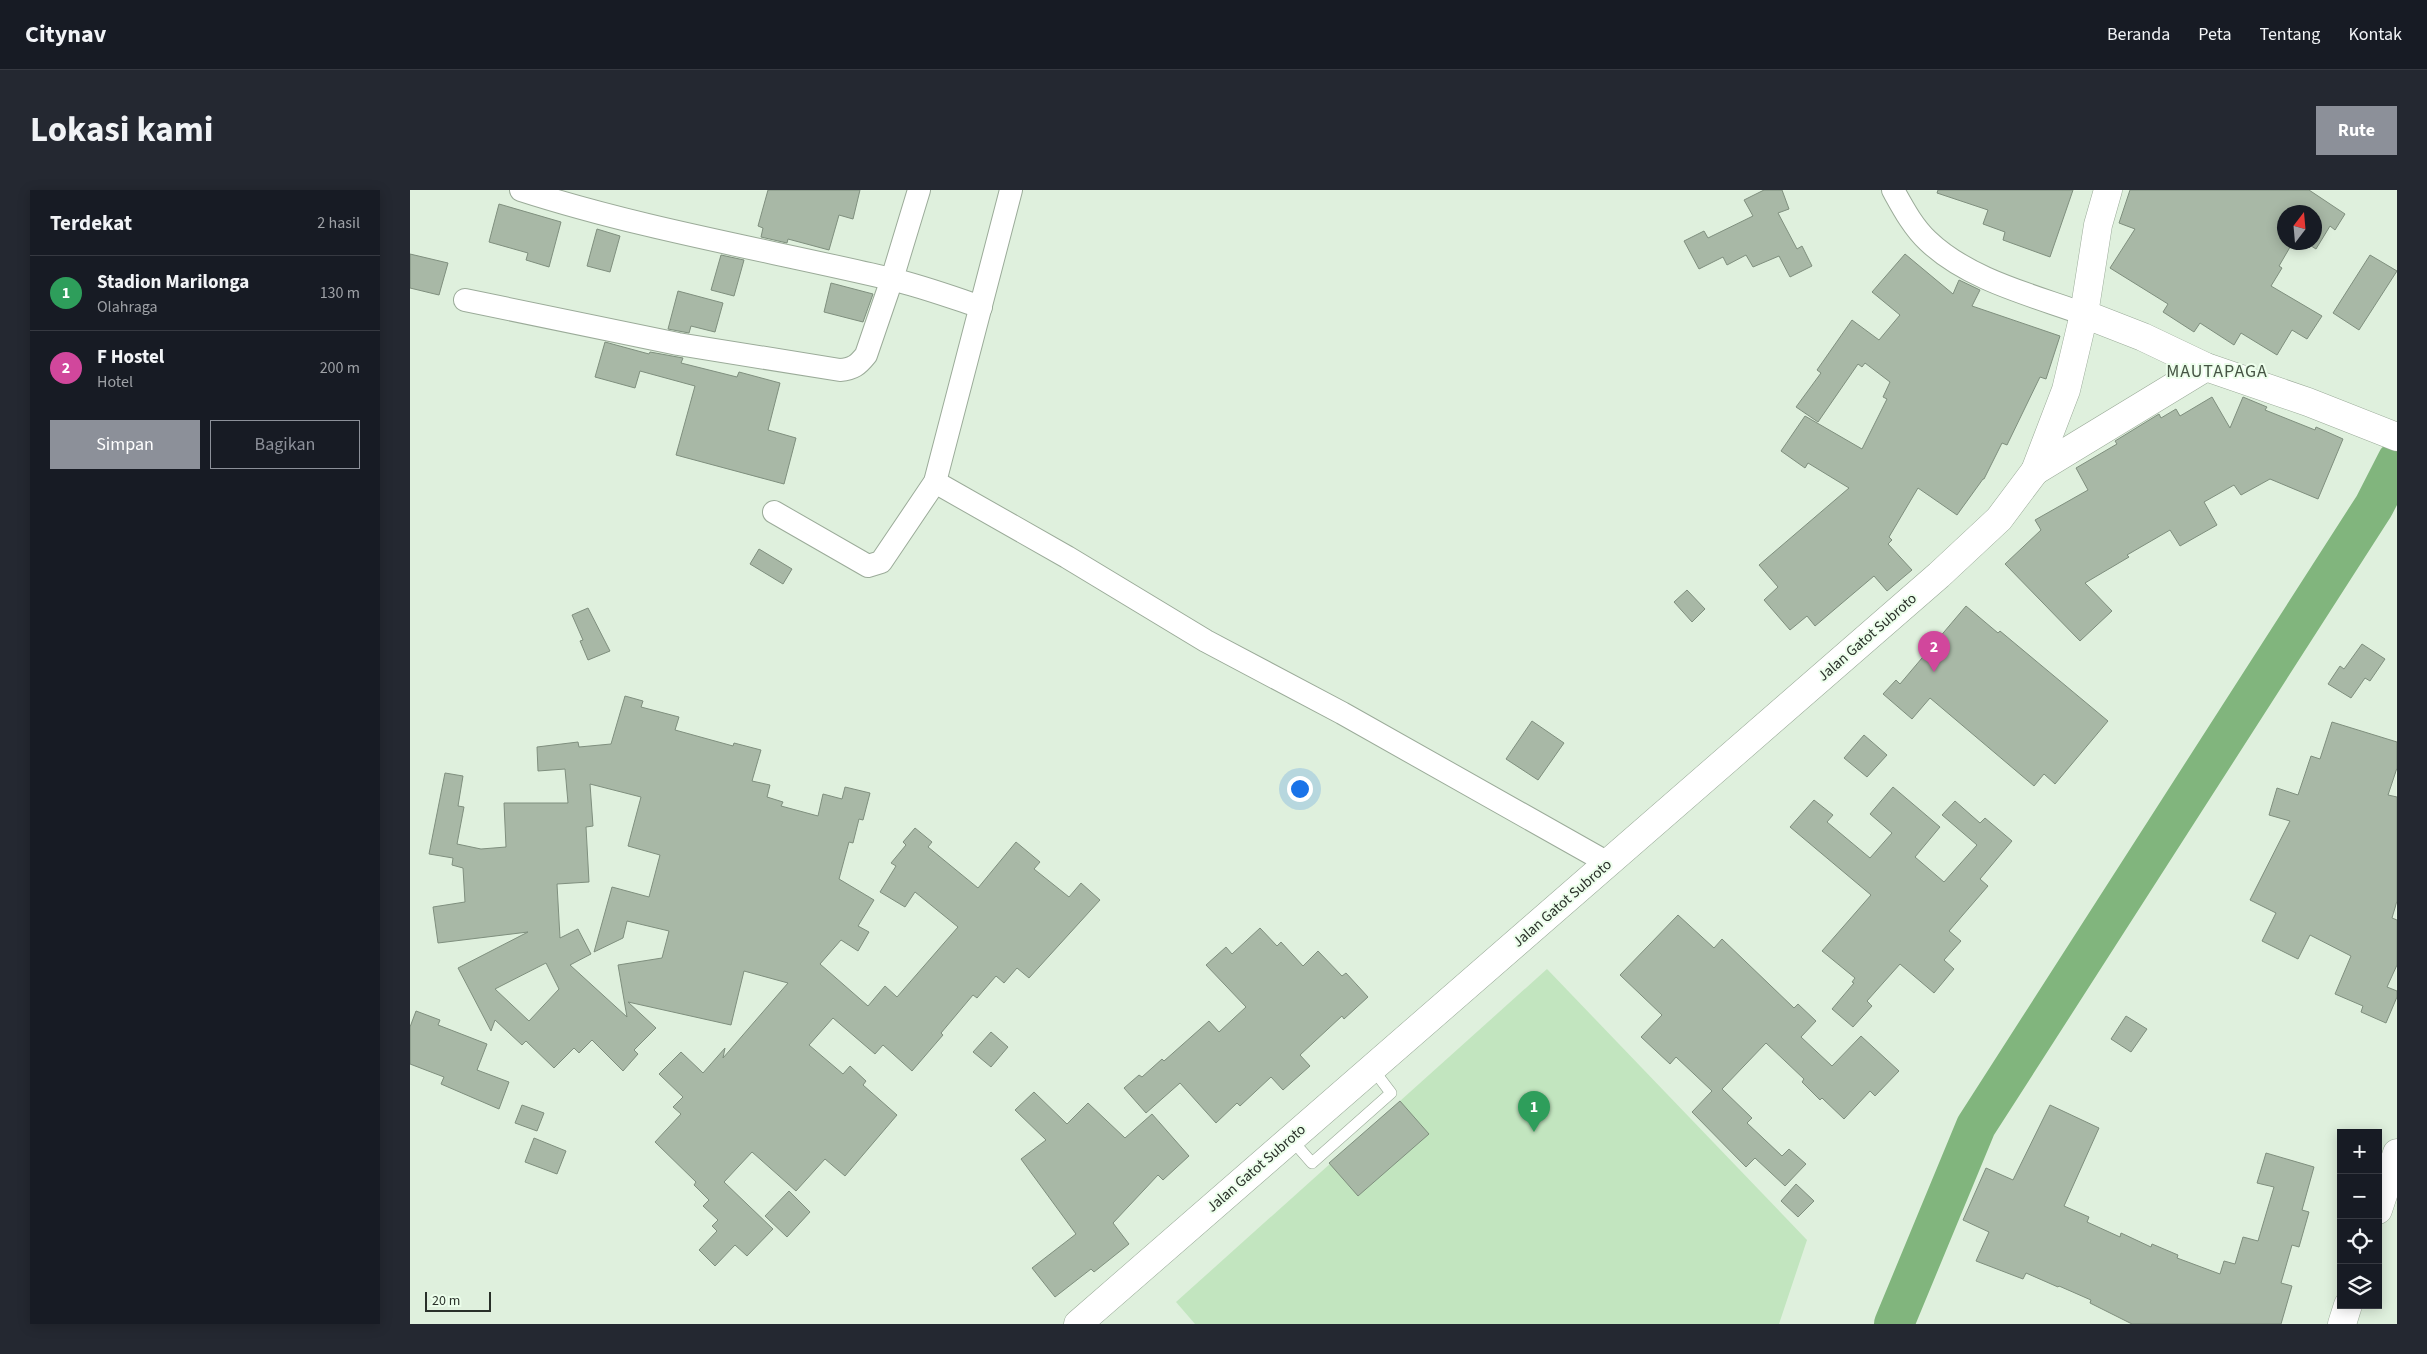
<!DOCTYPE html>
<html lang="id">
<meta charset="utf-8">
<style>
body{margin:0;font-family:"Source Sans 3",sans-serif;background:#242831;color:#f1f3f6}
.controls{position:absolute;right:15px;bottom:15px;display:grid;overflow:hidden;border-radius:0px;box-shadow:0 2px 12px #0003}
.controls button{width:45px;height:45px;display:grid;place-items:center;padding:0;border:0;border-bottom:1px solid #363941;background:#171b24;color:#f1f3f6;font:25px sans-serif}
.compass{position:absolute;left:1867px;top:15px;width:45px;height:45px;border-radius:50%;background:#171b24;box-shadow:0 2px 12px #0003;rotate:16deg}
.scale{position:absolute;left:15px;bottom:12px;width:66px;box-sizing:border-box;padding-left:5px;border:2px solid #293029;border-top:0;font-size:14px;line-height:18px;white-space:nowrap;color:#293029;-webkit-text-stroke:4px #ecfeeb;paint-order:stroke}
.you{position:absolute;left:889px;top:598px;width:18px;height:18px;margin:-12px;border:4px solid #fff;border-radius:50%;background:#1a73e8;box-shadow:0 0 0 8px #1a73e833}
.badge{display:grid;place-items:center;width:32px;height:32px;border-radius:50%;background:#8c9099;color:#fff;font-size:16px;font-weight:700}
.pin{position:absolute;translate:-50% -41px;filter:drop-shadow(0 1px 2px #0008)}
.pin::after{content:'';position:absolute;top:26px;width:18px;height:15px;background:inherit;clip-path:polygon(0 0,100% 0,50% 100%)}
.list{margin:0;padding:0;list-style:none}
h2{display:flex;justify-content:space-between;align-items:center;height:65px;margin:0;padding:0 20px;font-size:21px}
h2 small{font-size:16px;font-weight:400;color:#9ea1a6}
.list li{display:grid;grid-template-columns:32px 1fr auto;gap:15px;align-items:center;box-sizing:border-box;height:75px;padding:0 20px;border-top:1px solid #363941}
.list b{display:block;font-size:19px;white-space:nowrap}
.list p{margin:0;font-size:16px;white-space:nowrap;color:#9ea1a6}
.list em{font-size:16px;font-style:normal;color:#9ea1a6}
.actions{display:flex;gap:10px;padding:15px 20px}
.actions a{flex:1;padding:11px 0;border:1px solid #8c9099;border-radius:0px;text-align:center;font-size:18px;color:#8c9099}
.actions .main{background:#8c9099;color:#fff}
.icon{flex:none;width:28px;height:28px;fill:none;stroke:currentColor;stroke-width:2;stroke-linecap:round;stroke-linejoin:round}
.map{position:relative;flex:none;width:1987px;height:1134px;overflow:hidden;border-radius:0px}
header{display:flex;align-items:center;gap:30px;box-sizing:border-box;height:70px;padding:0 25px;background:#171b24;border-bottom:1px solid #363941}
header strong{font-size:24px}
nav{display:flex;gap:28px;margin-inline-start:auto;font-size:18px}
.intro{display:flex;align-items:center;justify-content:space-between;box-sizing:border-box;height:120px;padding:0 30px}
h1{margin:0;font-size:35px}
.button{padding:12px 22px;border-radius:0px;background:#8c9099;color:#fff;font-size:18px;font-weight:700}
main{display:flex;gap:30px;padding:0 30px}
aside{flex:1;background:#171b24;border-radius:0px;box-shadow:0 2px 12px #0003}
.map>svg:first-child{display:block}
.green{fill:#c2e5bf}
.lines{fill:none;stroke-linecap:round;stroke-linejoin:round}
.river{stroke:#81b57d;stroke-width:40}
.building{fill:#a8b8a6;stroke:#7f8f7e;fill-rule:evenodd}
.lane-casing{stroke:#9bab99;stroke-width:12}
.street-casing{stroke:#9bab99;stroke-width:24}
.secondary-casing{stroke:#9bab99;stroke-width:29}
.highway-casing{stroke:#9bab99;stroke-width:29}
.lane{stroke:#fff;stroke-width:11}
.street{stroke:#fff;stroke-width:22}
.secondary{stroke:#fff;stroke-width:28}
.highway{stroke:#fff;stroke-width:28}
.labels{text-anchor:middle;stroke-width:4;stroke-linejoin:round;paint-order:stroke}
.street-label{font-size:15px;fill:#293029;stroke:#ecfeeb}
.quarter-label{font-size:18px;letter-spacing:1px;fill:#465444;stroke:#ecfeeb}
</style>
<header>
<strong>Citynav</strong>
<nav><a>Beranda</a><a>Peta</a><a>Tentang</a><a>Kontak</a></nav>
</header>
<div class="intro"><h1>Lokasi kami</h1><a class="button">Rute</a></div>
<main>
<aside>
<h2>Terdekat<small>2 hasil</small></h2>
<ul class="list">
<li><span class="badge" style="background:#2e9e5b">1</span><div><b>Stadion Marilonga</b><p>Olahraga</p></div><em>130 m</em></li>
<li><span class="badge" style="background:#d1479c">2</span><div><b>F Hostel</b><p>Hotel</p></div><em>200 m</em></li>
</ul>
<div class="actions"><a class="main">Simpan</a><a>Bagikan</a></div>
</aside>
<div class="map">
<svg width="1987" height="1134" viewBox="0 0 1987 1134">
<rect width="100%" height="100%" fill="#dff0dd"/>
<!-- green -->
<polygon class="green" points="1137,779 1397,1050 1369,1134 785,1134 766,1112"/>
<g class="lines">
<!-- river -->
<polyline class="river" points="1484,1134 1566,936 1964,316 1987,271"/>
</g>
<!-- building -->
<g class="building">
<polygon points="358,0 450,0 443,29 429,25 419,60 378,49 377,53 351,47 353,38 348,36"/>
<polygon points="1354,0 1372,0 1379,19 1368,23 1387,59 1392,56 1402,76 1380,87 1369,66 1343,77 1336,65 1317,75 1313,67 1289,79 1274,51 1294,41 1298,48 1343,26 1334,10"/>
<polygon points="1528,0 1663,0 1640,67 1593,50 1595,42 1573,34 1578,20 1527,3"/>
<polygon points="1720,0 1899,0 1935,24 1925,40 1920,36 1906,59 1895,52 1904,52 1904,22 1874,22 1874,52 1883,52 1869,76 1872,78 1861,96 1912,126 1897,149 1882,140 1867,165 1831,143 1824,155 1790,133 1784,142 1753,122 1758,114 1700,78 1725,39 1709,33"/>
<polygon points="89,14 151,32 139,77 116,70 118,63 79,52"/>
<polygon points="187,39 210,46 200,82 177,76"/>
<polygon points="0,64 38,73 29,105 0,98"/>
<polygon points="1495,64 1543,104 1549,90 1570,100 1562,116 1650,146 1636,189 1630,187 1597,255 1592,253 1574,289 1573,289 1547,325 1508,298 1479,347 1482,350 1478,354 1502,380 1477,401 1464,386 1405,436 1397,426 1380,440 1354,410 1368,397 1349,375 1439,298 1398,273 1395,278 1371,261 1395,226 1452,259 1477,209 1473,207 1480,192 1455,173 1452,177 1448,174 1408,232 1386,217 1411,183 1407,180 1442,130 1469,150 1490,125 1462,102"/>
<polygon points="311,65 334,70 324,106 301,100"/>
<polygon points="1960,65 1987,81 1949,140 1923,123"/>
<polygon points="421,93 463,104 453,132 414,122"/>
<polygon points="268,101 313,113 305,142 281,136 279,143 258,139"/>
<polygon points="195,152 239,164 240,162 273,168 271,173 327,187 329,182 370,193 358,240 386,248 374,294 266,265 285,196 230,181 225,198 185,187"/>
<polygon points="1802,207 1820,238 1833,207 1857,217 1855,220 1905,240 1906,237 1933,249 1908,309 1860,289 1831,305 1824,295 1794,312 1807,335 1770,356 1760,340 1717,365 1719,367 1675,393 1702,421 1670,451 1595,374 1631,340 1625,330 1678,300 1666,278 1707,254 1705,251 1749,224 1751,228 1766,219 1770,226"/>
<polygon points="349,359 382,379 373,394 340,374"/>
<polygon points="1277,400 1295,419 1282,432 1264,412"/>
<polygon points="1556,416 1588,443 1590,441 1698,531 1645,594 1634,584 1624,596 1520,508 1502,529 1473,504 1486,490 1490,494"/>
<polygon points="178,418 200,461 178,470 170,451 173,450 162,425"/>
<polygon points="1952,454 1975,469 1960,491 1955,488 1941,508 1918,494 1930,476 1934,479"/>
<path d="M215,506L233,511L231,517L269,527L265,540L323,556L324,553L351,560L342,591L360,595L357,607L373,612L371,616L408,626L413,604L432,609L435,597L460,603L453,630L449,629L443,653L439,652L429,689L464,710L448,736L459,742L448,761L431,750L410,774L458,816L475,796L487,807L548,737L505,702L495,717L470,702L486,676L481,673L496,655L493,652L505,638L522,652L518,657L568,698L606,652L630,672L624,679L659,707L671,693L690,710L619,788L607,778L594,793L586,786L567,808L563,805L531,843L533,845L502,881L473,855L465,864L423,828L399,855L433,884L440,876L456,891L453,895L487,925L435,986L415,969L386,1001L342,962L314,992L363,1039L337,1066L325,1055L305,1076L289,1060L307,1041L302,1036L308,1030L293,1016L299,1010L284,995L286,992L245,952L271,924L263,917L273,907L249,884L271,862L293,883L315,858L313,868L378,793L334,781L321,835L218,812L246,838L224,860L228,864L213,881L182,850L169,863L164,858L144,878L116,851L112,855L85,830L81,841L48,778L118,742L28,753L23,717L55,712L53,678L42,675L43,668L19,664L35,583L53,586L48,616L54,617L47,654L71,659L96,657L94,613H158L155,579L128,581L127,557L168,552L169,557L201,554ZM180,594L231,607L218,656L250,665L239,707L202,697L184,762L213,748L217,731L259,741L252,768L208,775L217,827L160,775L181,764L168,739L150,748L147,694L179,692L176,637L183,636ZM136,773L149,799L119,831L85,799Z"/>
<polygon points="1122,531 1154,553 1128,590 1096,569"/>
<polygon points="1922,532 1987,552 1987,578 1978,605 1987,607 1987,711 1982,728 1987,730 1987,775 1977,797 1987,801 1987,807 1976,833 1951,822 1953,816 1925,804 1941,766 1900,745 1888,769 1852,751 1866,723 1840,710 1880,631 1859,625 1867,598 1888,605 1901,566 1910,569"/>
<polygon points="1454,545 1477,565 1457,587 1434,568"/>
<polygon points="1483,597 1530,637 1505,667 1534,692 1567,655 1532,625 1545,611 1570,633 1575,628 1602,651 1570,689 1578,696 1539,741 1551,751 1534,770 1544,779 1524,803 1490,774 1457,811 1462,816 1443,837 1422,819 1444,793 1442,792 1445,788 1412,761 1461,705 1380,637 1404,610 1423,625 1417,632 1460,668 1482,643 1460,624"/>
<polygon points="1268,725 1304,758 1312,749 1384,818 1388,814 1406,831 1391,847 1422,876 1451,846 1489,881 1465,906 1460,901 1434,929 1412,908 1410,910 1392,892 1394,889 1356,853 1312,899 1342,928 1337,933 1372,966 1379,959 1396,974 1375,996 1345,968 1336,977 1282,922 1302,901 1266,867 1260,874 1231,847 1252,825 1210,785"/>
<polygon points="850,738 867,756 871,752 893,776 908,761 932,786 936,783 958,807 934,829 932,826 890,865 900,876 873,900 861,887 830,916 827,913 806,933 770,893 736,923 714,898 729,885 732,887 752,869 754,871 799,831 809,842 836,817 796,775 816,757 822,764"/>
<polygon points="6,821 30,830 28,835 77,854 67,880 99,892 89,919 31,894 34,887 0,874 0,837"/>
<polygon points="1716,826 1737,839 1721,862 1701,849"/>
<polygon points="581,842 598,857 581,877 563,862"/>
<polygon points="624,902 657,934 678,913 715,948 742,924 779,966 753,990 748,985 703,1033 719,1054 684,1082 681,1079 645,1107 622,1078 666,1044 611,969 636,950 605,920"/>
<polygon points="990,911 1019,944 948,1006 919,973"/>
<polygon points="112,915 134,923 127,941 105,933"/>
<polygon points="1640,915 1689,938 1654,1016 1679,1027 1677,1032 1710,1047 1711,1043 1741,1057 1742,1054 1768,1065 1767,1068 1810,1084 1814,1071 1825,1074 1833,1047 1848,1051 1864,997 1847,993 1856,963 1904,977 1892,1020 1899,1022 1889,1057 1882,1055 1871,1093 1882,1096 1871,1134 1722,1134 1680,1113 1681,1110 1649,1096 1648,1097 1616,1083 1613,1089 1566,1071 1579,1042 1553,1030 1576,978 1603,990"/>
<polygon points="124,948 156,961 147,984 115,972"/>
<polygon points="1386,994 1404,1011 1388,1027 1371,1011"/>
<polygon points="379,1001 400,1022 377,1047 355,1026"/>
</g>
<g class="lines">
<defs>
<polyline id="lane" points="881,949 902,973 981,903 962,878"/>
<g id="street">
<path d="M111,0C232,39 358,60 481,89C511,96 541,107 571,117"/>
<path d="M1483,0C1493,18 1503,37 1518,51C1559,90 1622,105 1674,124"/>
<path d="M55,110L268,154L430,180C443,179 448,175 456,165L482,89L509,0"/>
<polyline points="525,292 657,367 796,451 932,523 1198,673"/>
<polyline points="364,322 458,376 471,372 525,292 601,0"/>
</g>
<g id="secondary">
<polyline points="1674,124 1733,147 1796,177 1898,212 1987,247"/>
<polyline points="1625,281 1796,177"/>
<polyline points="1968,1020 1987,963"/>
<polyline points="1932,1134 1938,1115"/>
</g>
<polyline id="highway" points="668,1134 1529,385 1589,329 1625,281 1656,200 1674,124 1688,35 1698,0"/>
</defs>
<!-- lane casing -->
<use href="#lane" class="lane-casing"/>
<!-- street casing -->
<use href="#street" class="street-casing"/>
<!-- secondary casing -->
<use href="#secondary" class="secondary-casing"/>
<!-- highway casing -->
<use href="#highway" class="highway-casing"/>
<!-- lane -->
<use href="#lane" class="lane"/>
<!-- street -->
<use href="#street" class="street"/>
<!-- secondary -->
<use href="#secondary" class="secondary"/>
<!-- highway -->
<use href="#highway" class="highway"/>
</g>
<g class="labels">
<!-- street labels -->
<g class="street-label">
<text transform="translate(1457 447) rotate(-41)" y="5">Jalan Gatot Subroto</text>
<text transform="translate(1152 713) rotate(-41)" y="5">Jalan Gatot Subroto</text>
<text transform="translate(846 978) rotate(-41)" y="5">Jalan Gatot Subroto</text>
</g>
<!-- quarter labels -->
<g class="quarter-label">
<text x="1807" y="187">MAUTAPAGA</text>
</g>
</g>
</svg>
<div class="controls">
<button>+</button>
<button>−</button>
<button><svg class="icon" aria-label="locate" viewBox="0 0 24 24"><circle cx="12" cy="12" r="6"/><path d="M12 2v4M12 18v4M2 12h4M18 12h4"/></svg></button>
<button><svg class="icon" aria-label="layers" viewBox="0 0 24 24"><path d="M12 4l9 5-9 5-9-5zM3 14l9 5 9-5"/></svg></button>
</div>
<svg class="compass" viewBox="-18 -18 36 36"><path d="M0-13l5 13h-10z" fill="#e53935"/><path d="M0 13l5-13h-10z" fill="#9ea1a6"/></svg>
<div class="scale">20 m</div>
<div class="you"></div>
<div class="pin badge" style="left:1124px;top:942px;background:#2e9e5b">1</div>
<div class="pin badge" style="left:1524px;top:482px;background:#d1479c">2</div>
</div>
</main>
